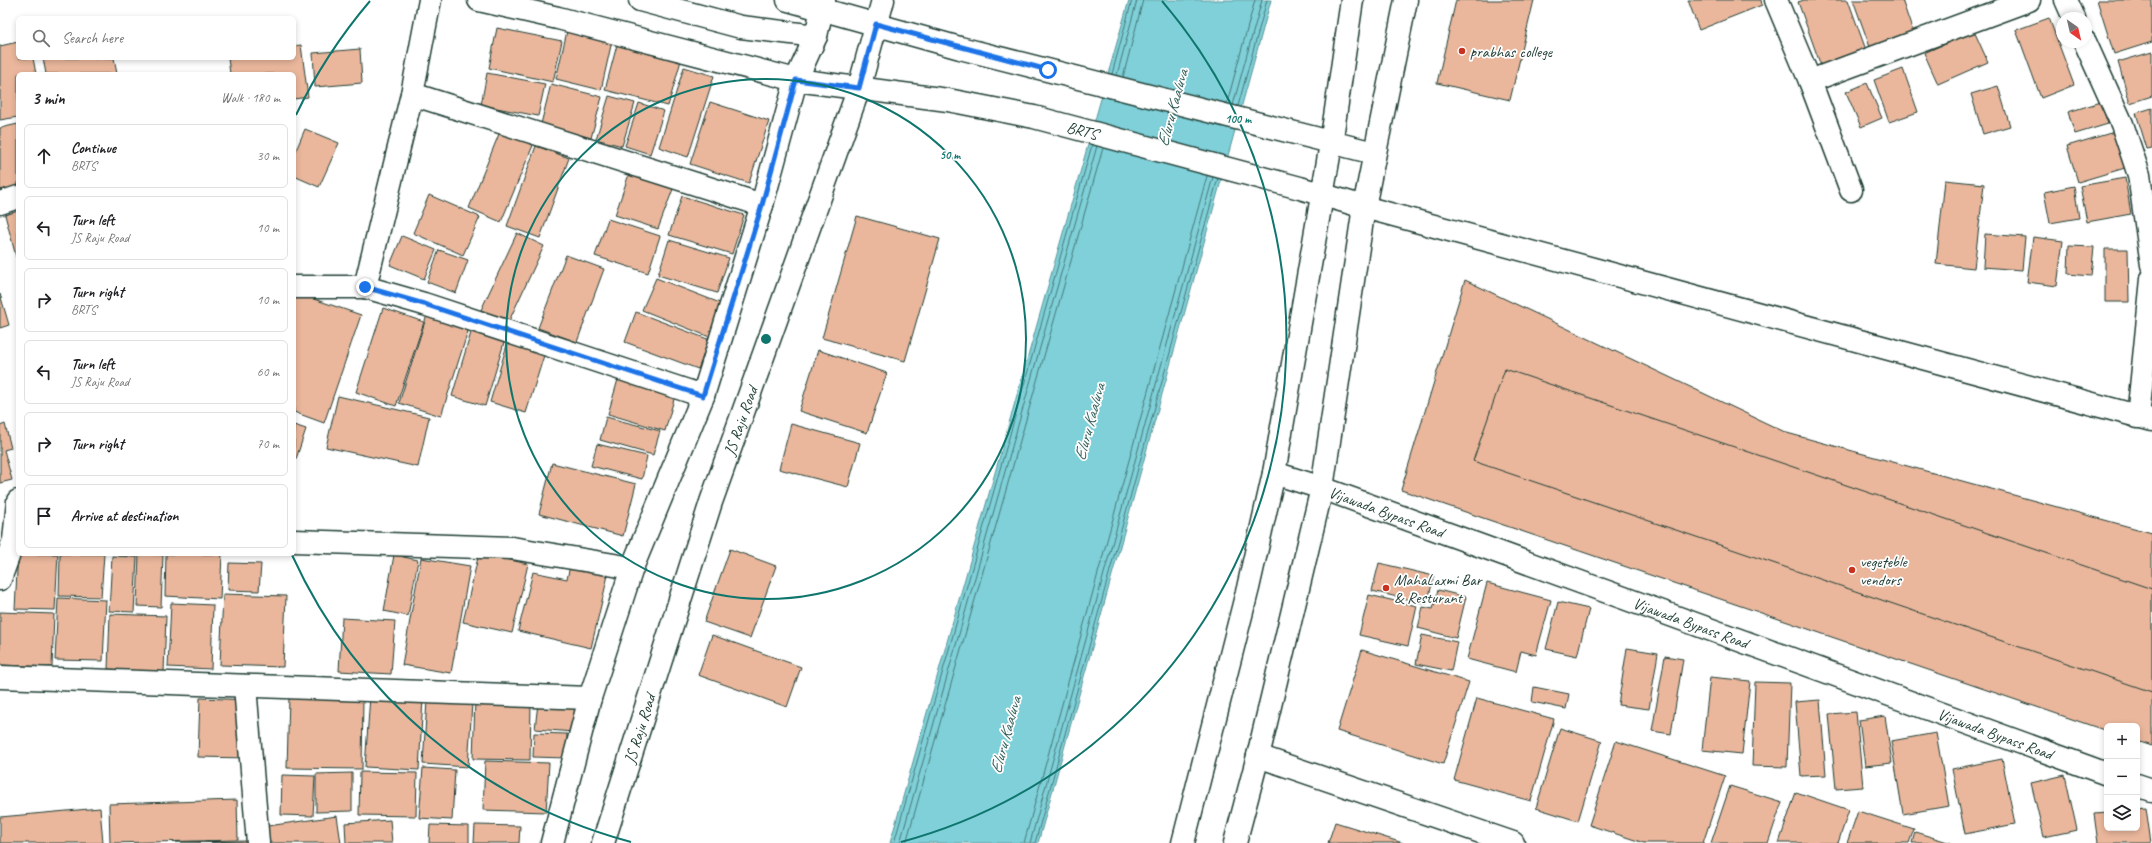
<!DOCTYPE html>
<meta charset="utf-8">
<style>
body{margin:0;font-family:Caveat,sans-serif;background:#f2f2f2;color:#202124}
.controls{position:absolute;right:12px;bottom:12px;display:grid;overflow:hidden;border-radius:6px;box-shadow:0 2px 6px #0003}
.controls button{width:36px;height:36px;display:grid;place-items:center;padding:0;border:0;border-bottom:1px solid #e0e0e0;background:#fff;color:#202124;font:20px sans-serif}
.compass{position:absolute;left:2056px;top:12px;width:36px;height:36px;border-radius:50%;background:#fff;box-shadow:0 2px 6px #0003;rotate:146deg}
.stop{position:absolute;width:12px;height:12px;margin:-9px;border:3px solid #1a73e8;border-radius:50%;background:#fff}
.stop.end{background:#1a73e8;border-color:#fff;box-shadow:0 1px 4px #0008}
.list{margin:0;padding:0;list-style:none}
h2{display:flex;justify-content:space-between;align-items:center;height:52px;margin:0;padding:0 16px;font-size:17px}
h2 small{font-size:13px;font-weight:400;color:#757577}
.list li{display:grid;grid-template-columns:26px 1fr auto;gap:12px;align-items:center;box-sizing:border-box;height:64px;margin:0 8px 8px;padding:0 8px;border:1px solid #e0e0e0;border-radius:6px}
.list b{display:block;font-size:15px;white-space:nowrap}
.list p{margin:0;font-size:13px;white-space:nowrap;color:#757577}
.list em{font-size:13px;font-style:normal;color:#757577}
.icon{flex:none;width:22px;height:22px;fill:none;stroke:currentColor;stroke-width:2;stroke-linecap:round;stroke-linejoin:round}
.map{position:relative;flex:none;width:2152px;height:843px;overflow:hidden}
.search{position:absolute;background:#fff;box-shadow:0 2px 6px #0003;left:16px;top:16px;width:280px;height:44px;display:flex;align-items:center;gap:10px;box-sizing:border-box;padding:0 14px;border-radius:6px;color:#757577;font-size:15px}
.panel{position:absolute;background:#fff;box-shadow:0 2px 6px #0003;left:16px;top:72px;width:280px;height:484px;border-radius:6px}
.map>svg:first-child{display:block}
.water{fill:#7fd0d9;stroke:#599597}
.lines{fill:none;stroke-linecap:round;stroke-linejoin:round}
.shore{stroke:#457876;stroke-width:1}
.building{fill:#eab79c;stroke:#1f3d34}
.minor-casing{stroke:#1f3d34;stroke-width:25}
.major-casing{stroke:#1f3d34;stroke-width:25}
.minor{stroke:#fff;stroke-width:22}
.major{stroke:#fff;stroke-width:22}
.route{stroke:#1a73e8;stroke-width:5}
.ring{fill:none;stroke:#0f766e;stroke-width:2}
.poi-dot{fill:#c8321e;stroke:#fff;stroke-width:1.5}
.labels{text-anchor:middle;stroke-width:3.5;stroke-linejoin:round;paint-order:stroke}
.poi-label{font-size:16px;fill:#1f3d34;stroke:#fff;text-anchor:start}
.street-label{font-size:16px;fill:#1f3d34;stroke:#fff}
.water-label{font-size:17px;font-style:italic;fill:#37625d;stroke:#fff}
.centre{fill:#0f766e;stroke:#fff;stroke-width:2}
.ring-label{font-size:12px;text-anchor:middle;font-weight:bold;fill:#0f766e;stroke:#fff;stroke-width:3.5;stroke-linejoin:round;paint-order:stroke}
</style>
<div class="map">
<svg width="2152" height="843" viewBox="0 0 2152 843">
<rect width="100%" height="100%" fill="#fff"/>
<filter id="ink" filterUnits="userSpaceOnUse"><feTurbulence type="fractalNoise" baseFrequency=".025" numOctaves="2"/><feDisplacementMap in="SourceGraphic" scale="8" xChannelSelector="R" yChannelSelector="G"/><feConvolveMatrix kernelMatrix="1 2 1 2 8 2 1 2 1" color-interpolation-filters="sRGB"/></filter>
<g filter="url(#ink)">
<!-- water -->
<polygon class="water" points="1129,0 1271,0 1038,843 890,843"/>
<g class="lines">
<!-- shore -->
<g class="shore">
<polyline points="1112,74 1132,0"/>
<polyline points="1117,75 1137,0"/>
<polyline points="1123,77 1143,0"/>
<polyline points="1227,103 1255,0"/>
<polyline points="1233,105 1262,0"/>
<polyline points="1238,106 1267,0"/>
<polyline points="894,843 1092,145"/>
<polyline points="900,843 1097,146"/>
<polyline points="906,843 1103,148"/>
<polyline points="1024,843 1207,176"/>
<polyline points="1030,843 1213,177"/>
<polyline points="1035,843 1218,178"/>
</g>
</g>
<!-- building -->
<g class="building">
<polygon points="1456,0 1534,0 1510,100 1437,83"/>
<polygon points="1688,0 1761,0 1762,5 1699,30"/>
<polygon points="1804,0 1848,0 1866,50 1821,66 1798,2"/>
<polygon points="1853,0 1902,0 1913,32 1870,47"/>
<polygon points="2097,0 2152,0 2152,42 2114,54"/>
<polygon points="2049,18 2074,85 2041,98 2016,30"/>
<polygon points="497,28 562,41 553,82 489,68"/>
<polygon points="567,31 612,41 601,90 556,79"/>
<polygon points="1974,31 1988,62 1938,84 1924,53"/>
<polygon points="618,41 682,57 668,106 605,90"/>
<polygon points="18,42 18,58 33,58 36,74 18,74 18,117 0,120 0,46"/>
<polygon points="301,45 308,97 294,99 294,74 230,74 228,58 294,58 294,46"/>
<polygon points="360,49 362,83 315,87 313,53"/>
<polygon points="2152,52 2152,96 2130,103 2118,62"/>
<polygon points="43,58 114,58 117,74 46,74"/>
<polygon points="684,67 714,76 688,157 659,147"/>
<polygon points="1903,69 1918,112 1889,122 1874,80"/>
<polygon points="487,73 545,84 538,116 481,105"/>
<polygon points="1867,83 1882,118 1861,127 1846,92"/>
<polygon points="551,84 602,97 591,138 541,124"/>
<polygon points="1998,86 2010,126 1983,134 1971,94"/>
<polygon points="609,96 635,103 622,146 596,139"/>
<polygon points="710,102 769,121 749,183 690,164"/>
<polygon points="2101,102 2108,124 2075,134 2068,112"/>
<polygon points="639,103 664,111 650,154 625,146"/>
<polygon points="2152,108 2152,148 2147,149 2136,113"/>
<polygon points="18,124 18,186 0,190 0,128"/>
<polygon points="305,129 339,143 319,187 294,176 294,155"/>
<polygon points="501,129 534,143 501,222 469,208"/>
<polygon points="2114,132 2125,168 2078,182 2067,146"/>
<polygon points="536,146 569,158 540,238 507,226"/>
<polygon points="629,174 673,189 658,229 615,215"/>
<polygon points="2125,178 2131,214 2087,222 2080,186"/>
<polygon points="1945,180 1984,184 1974,268 1936,264"/>
<polygon points="2074,186 2079,218 2050,223 2044,192"/>
<polygon points="429,195 480,217 463,255 413,233"/>
<polygon points="682,196 744,215 732,254 669,235"/>
<polygon points="18,211 18,264 5,215"/>
<polygon points="857,216 940,239 905,361 822,338"/>
<polygon points="608,219 660,236 648,273 595,256"/>
<polygon points="517,233 544,246 508,323 481,310"/>
<polygon points="1985,234 2025,237 2022,270 1983,267"/>
<polygon points="402,236 436,250 424,279 390,265"/>
<polygon points="2033,237 2063,241 2057,286 2027,282"/>
<polygon points="669,240 729,258 717,293 658,275"/>
<polygon points="2069,246 2094,247 2091,276 2068,274"/>
<polygon points="2105,249 2128,249 2129,302 2105,302"/>
<polygon points="439,250 468,260 456,293 427,282"/>
<polygon points="566,255 604,269 577,342 538,328"/>
<polygon points="656,278 725,305 712,338 642,310"/>
<polygon points="1465,280 1787,433 2152,533 2152,746 2137,741 2137,726 2107,726 2107,731 1401,490"/>
<polygon points="296,293 361,315 324,423 294,412 294,300"/>
<polygon points="0,294 9,325 0,328"/>
<polygon points="383,308 424,322 396,406 356,392"/>
<polygon points="636,312 710,340 698,369 625,342"/>
<polygon points="427,315 469,328 441,416 399,403"/>
<polygon points="473,326 506,336 485,406 452,396"/>
<polygon points="509,338 546,349 526,413 490,402"/>
<polygon points="818,350 887,373 867,433 799,411"/>
<polygon points="1505,369 2152,589 2152,692 1473,461"/>
<polygon points="619,376 676,392 665,431 608,414"/>
<polygon points="338,396 429,417 418,467 326,447"/>
<polygon points="606,417 660,431 653,455 600,440"/>
<polygon points="5,424 11,448 4,450 12,480 0,483 0,426"/>
<polygon points="791,424 860,443 848,487 779,469"/>
<polygon points="294,425 306,429 294,465"/>
<polygon points="597,444 647,456 642,479 591,466"/>
<polygon points="552,463 636,484 623,536 539,514"/>
<polygon points="730,549 776,566 750,638 704,622"/>
<polygon points="18,552 18,554 58,554 55,610 15,609"/>
<polygon points="479,553 528,564 512,633 463,622"/>
<polygon points="60,554 104,554 101,597 59,596"/>
<polygon points="139,554 163,555 161,607 137,606"/>
<polygon points="166,554 222,554 220,599 165,596"/>
<polygon points="394,555 418,560 408,616 384,611"/>
<polygon points="112,556 137,557 134,612 109,611"/>
<polygon points="421,558 470,566 451,673 402,665"/>
<polygon points="571,562 609,571 591,648 518,631 533,572 567,579"/>
<polygon points="229,563 261,564 259,591 228,590"/>
<polygon points="1379,563 1434,576 1427,604 1372,591"/>
<polygon points="1487,583 1551,600 1536,655 1521,651 1516,672 1467,659"/>
<polygon points="1438,590 1466,597 1456,638 1418,628 1423,607 1433,609"/>
<polygon points="223,594 286,596 283,667 220,665"/>
<polygon points="1369,595 1417,606 1408,646 1359,635"/>
<polygon points="58,598 106,600 103,661 55,660"/>
<polygon points="1558,602 1589,609 1577,656 1546,649"/>
<polygon points="171,603 213,605 211,669 168,667"/>
<polygon points="0,612 54,614 52,667 0,665"/>
<polygon points="110,614 166,616 164,672 108,669"/>
<polygon points="342,618 395,621 391,674 339,671"/>
<polygon points="712,635 801,667 787,707 698,675"/>
<polygon points="1422,635 1457,642 1451,671 1416,664"/>
<polygon points="1627,648 1658,653 1649,709 1618,705"/>
<polygon points="1362,650 1469,682 1443,764 1337,731"/>
<polygon points="1665,656 1683,659 1671,734 1652,731"/>
<polygon points="1710,677 1750,681 1742,754 1702,750"/>
<polygon points="1755,682 1790,683 1787,767 1752,766"/>
<polygon points="1534,687 1569,694 1566,709 1532,702"/>
<polygon points="370,696 423,698 419,770 365,767"/>
<polygon points="289,697 363,697 362,769 287,768"/>
<polygon points="200,698 251,700 248,758 198,757"/>
<polygon points="1477,698 1554,719 1531,801 1454,780"/>
<polygon points="427,700 472,703 468,767 423,764"/>
<polygon points="475,700 531,702 530,760 473,759"/>
<polygon points="1820,700 1826,775 1801,776 1795,702"/>
<polygon points="538,703 576,705 574,732 535,729"/>
<polygon points="1856,712 1863,787 1836,789 1829,714"/>
<polygon points="1885,716 1892,763 1865,766 1859,720"/>
<polygon points="1560,728 1602,741 1578,821 1536,808"/>
<polygon points="534,733 567,734 566,758 533,757"/>
<polygon points="1936,733 1949,806 1903,814 1891,741"/>
<polygon points="1616,741 1725,776 1703,843 1644,843 1589,825"/>
<polygon points="2002,759 2015,824 1965,834 1952,769"/>
<polygon points="485,761 549,763 546,812 483,810"/>
<polygon points="423,768 455,770 452,820 419,818"/>
<polygon points="360,772 417,773 416,816 359,815"/>
<polygon points="352,773 352,811 316,812 316,774"/>
<polygon points="282,775 315,776 313,816 281,815"/>
<polygon points="2065,775 2077,830 2044,837 2031,783"/>
<polygon points="1730,786 1782,802 1768,843 1711,843"/>
<polygon points="1796,792 1849,810 1838,843 1779,843"/>
<polygon points="237,800 238,840 110,843 109,804"/>
<polygon points="100,808 103,843 0,843 0,817"/>
<polygon points="2146,808 2151,843 2098,843 2094,814 2107,813 2107,828 2137,828 2137,809"/>
<polygon points="1858,811 1914,829 1909,843 1847,843"/>
<polygon points="337,816 341,843 263,843 261,827"/>
<polygon points="390,820 392,843 346,843 345,823"/>
<polygon points="1335,822 1403,843 1328,843"/>
<polygon points="430,825 469,826 469,843 429,843"/>
<polygon points="475,825 520,826 519,843 474,843"/>
<polygon points="1915,832 1951,843 1912,843"/>
<polygon points="248,841 248,843 176,842"/>
</g>
<g class="lines">
<defs>
<g id="minor">
<polyline points="640,0 741,27 816,36"/>
<polyline points="1776,0 1810,81 1851,190"/>
<polyline points="2066,0 2074,18"/>
<polyline points="2085,42 2122,124 2139,175 2152,265"/>
<polyline points="1810,81 2029,0"/>
<polyline points="412,94 762,205"/>
<polyline points="0,203 18,197"/>
<polyline points="1364,207 2152,420"/>
<polyline points="294,287 365,287 424,304 703,396"/>
<polyline points="365,287 412,94 430,0"/>
<polyline points="2138,417 2152,279"/>
<polyline points="294,541 512,548 632,568"/>
<polyline points="0,579 14,540 18,501"/>
<polyline points="0,677 590,698"/>
<polyline points="245,686 258,843"/>
<polyline points="1258,756 1513,843"/>
</g>
<g id="major">
<path id="s1" d="M479,0L558,18L796,80L948,100L1034,117L1300,188L1364,207"/>
<polyline points="788,0 960,48 1374,153"/>
<path id="s2" d="M1274,473L1322,488L2107,774"/>
<polyline points="2137,785 2152,790"/>
<polyline points="552,843 590,698 632,568 703,396 762,205 796,80 816,36 824,0"/>
<path id="s3" d="M603,843L711,502L859,88L883,0"/>
<polyline points="1183,843 1248,588 1274,473 1331,144 1352,0"/>
<polyline points="1235,843 1258,756 1322,488 1364,207 1406,0"/>
</g>
</defs>
<!-- minor casing -->
<use href="#minor" class="minor-casing"/>
<!-- major casing -->
<use href="#major" class="major-casing"/>
<!-- minor -->
<use href="#minor" class="minor"/>
<!-- major -->
<use href="#major" class="major"/>
</g>
</g>
<g class="lines" filter="url(#ink)">
<!-- route -->
<polyline class="route" points="365,287 424,304 703,396 762,205 796,80 859,88 876,24 1048,70"/>
</g>
<!-- distance rings -->
<g class="ring">
<circle cx="766" cy="339" r="260"/>
<path d="M631 842A521 521 0 0 1 292 555M296 115A521 521 0 0 1 370 1M1162 1A521 521 0 0 1 901 842"/>
</g>
<!-- markers -->
<g class="poi-dot">
<circle cx="1462" cy="51" r="4"/>
<circle cx="1852" cy="570" r="4"/>
<circle cx="1386" cy="588" r="4"/>
</g>
<g class="labels">
<!-- poi labels -->
<g class="poi-label">
<text x="1470" y="57">prabhas college</text>
<text x="1860" y="567">vegeteble<tspan x="1860" dy="18">vendors</tspan></text>
<text x="1394" y="585">MahaLaxmi Bar<tspan x="1394" dy="18">&amp; Resturant</tspan></text>
</g>
<!-- street labels -->
<g class="street-label">
<text dy="6" stroke="none"><textPath href="#s1" startOffset="618">BRTS</textPath></text>
<text dy="6" stroke="none"><textPath href="#s3" startOffset="444">JS Raju Road</textPath></text>
<text dy="6" stroke="none"><textPath href="#s2" startOffset="119">Vijawada Bypass Road</textPath></text>
<text dy="6" stroke="none"><textPath href="#s2" startOffset="443">Vijawada Bypass Road</textPath></text>
<text dy="6" stroke="none"><textPath href="#s3" startOffset="120">JS Raju Road</textPath></text>
<text dy="6" stroke="none"><textPath href="#s2" startOffset="767">Vijawada Bypass Road</textPath></text>
</g>
<!-- water labels -->
<g class="water-label">
<text transform="translate(1172 108) rotate(-75)" y="6">Eluru Kaaluva</text>
<text transform="translate(1089 422) rotate(-75)" y="6">Eluru Kaaluva</text>
<text transform="translate(1005 735) rotate(-75)" y="6">Eluru Kaaluva</text>
</g>
</g>
<circle cx="766" cy="339" r="6" class="centre"/>
<g class="ring-label">
<text x="1238" y="123">100 m</text>
<text x="950" y="159">50 m</text>
</g>
</svg>
<div class="controls">
<button>+</button>
<button>−</button>
<button><svg class="icon" aria-label="layers" viewBox="0 0 24 24"><path d="M12 4l9 5-9 5-9-5zM3 14l9 5 9-5"/></svg></button>
</div>
<svg class="compass" viewBox="-18 -18 36 36"><path d="M0-13l5 13h-10z" fill="#e53935"/><path d="M0 13l5-13h-10z" fill="#757577"/></svg>
<div class="stop" style="left:1048px;top:70px"></div>
<div class="stop end" style="left:365px;top:287px"></div>
<div class="search"><svg class="icon" aria-label="search" viewBox="0 0 24 24"><circle cx="10" cy="10" r="6"/><path d="M15 15l6 6"/></svg>Search here</div>
<section class="panel">
<h2>3 min<small>Walk · 180 m</small></h2>
<ul class="list">
<li><svg class="icon" aria-label="ahead" viewBox="0 0 24 24"><path d="M12 20V5M6 11l6-6 6 6"/></svg><div><b>Continue</b><p>BRTS</p></div><em>30 m</em></li>
<li><svg class="icon" aria-label="left" viewBox="0 0 24 24"><path d="M17 20v-9H6M10 6l-5 5 5 5"/></svg><div><b>Turn left</b><p>JS Raju Road</p></div><em>10 m</em></li>
<li><svg class="icon" aria-label="right" viewBox="0 0 24 24"><path d="M7 20v-9h11M14 6l5 5-5 5"/></svg><div><b>Turn right</b><p>BRTS</p></div><em>10 m</em></li>
<li><svg class="icon" aria-label="left" viewBox="0 0 24 24"><path d="M17 20v-9H6M10 6l-5 5 5 5"/></svg><div><b>Turn left</b><p>JS Raju Road</p></div><em>60 m</em></li>
<li><svg class="icon" aria-label="right" viewBox="0 0 24 24"><path d="M7 20v-9h11M14 6l5 5-5 5"/></svg><div><b>Turn right</b></div><em>70 m</em></li>
<li><svg class="icon" aria-label="arrive" viewBox="0 0 24 24"><path d="M6 21V4h12l-3 4 3 4H6"/></svg><div><b>Arrive at destination</b></div></li>
</ul>
</section>
</div>
